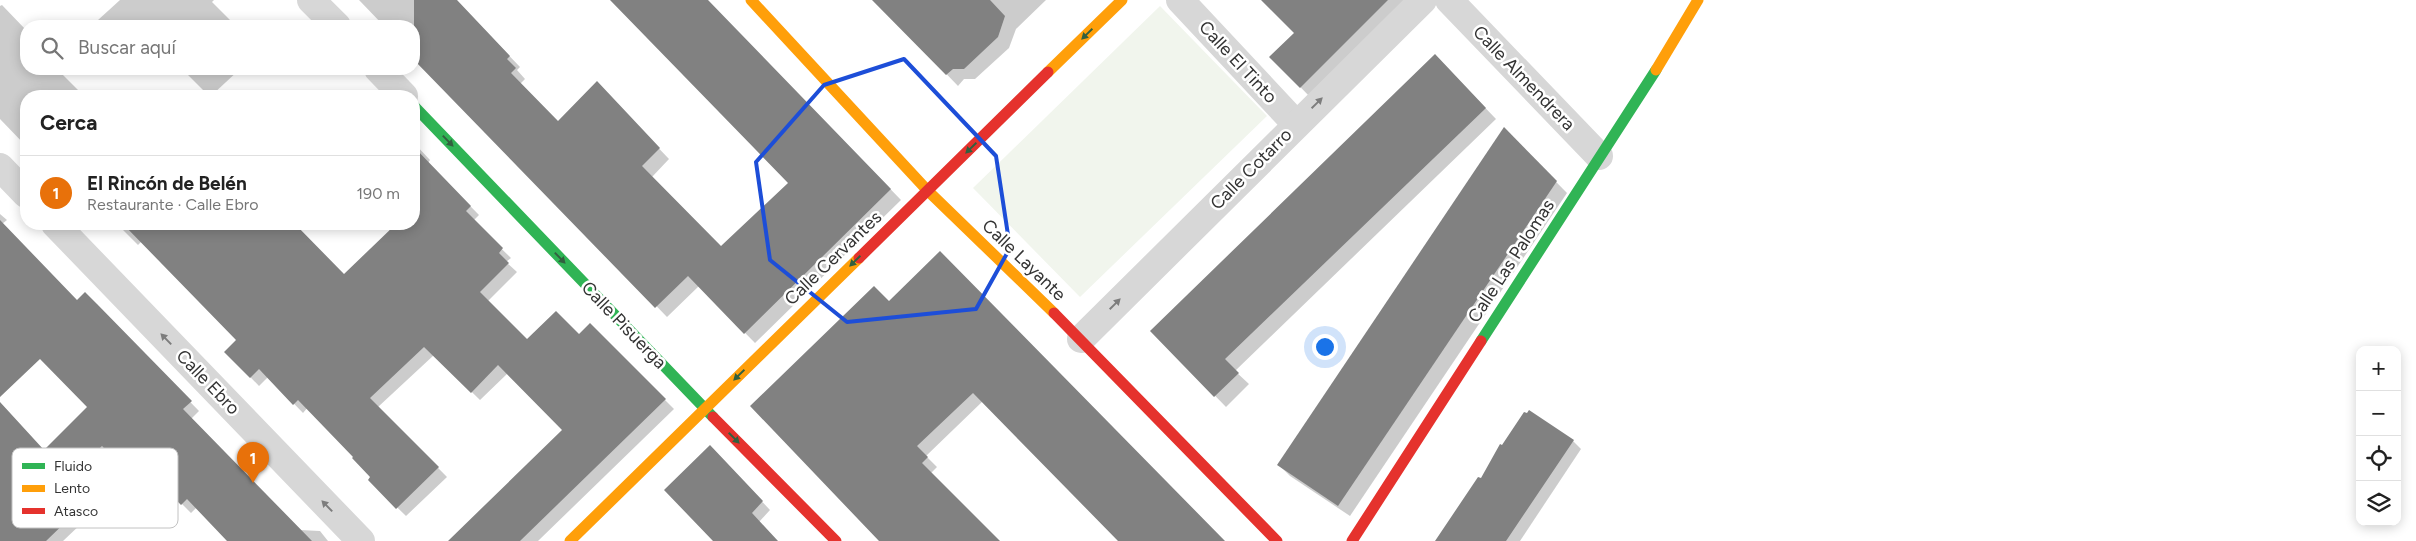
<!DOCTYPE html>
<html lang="es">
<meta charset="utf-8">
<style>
body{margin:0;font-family:Figtree,sans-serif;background:#f6f6f6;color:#222}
.controls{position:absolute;right:15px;bottom:15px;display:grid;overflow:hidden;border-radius:10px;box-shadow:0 2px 12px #0003}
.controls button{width:45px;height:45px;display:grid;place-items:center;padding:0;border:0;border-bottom:1px solid #e0e0e0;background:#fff;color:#222;font:25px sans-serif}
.you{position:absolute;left:1324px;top:346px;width:18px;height:18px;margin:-12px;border:4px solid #fff;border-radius:50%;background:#1a73e8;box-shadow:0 0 0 8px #1a73e833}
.badge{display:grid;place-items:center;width:32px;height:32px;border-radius:50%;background:#7a7a7a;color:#fff;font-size:16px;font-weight:700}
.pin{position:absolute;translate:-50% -41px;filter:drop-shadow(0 1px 2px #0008)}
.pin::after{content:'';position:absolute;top:26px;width:18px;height:15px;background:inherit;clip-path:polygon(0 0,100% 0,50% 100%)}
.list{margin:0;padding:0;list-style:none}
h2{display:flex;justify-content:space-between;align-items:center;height:65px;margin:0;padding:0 20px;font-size:21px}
h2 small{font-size:16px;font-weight:400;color:#767676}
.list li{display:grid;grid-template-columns:32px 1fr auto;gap:15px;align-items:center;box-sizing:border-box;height:75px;padding:0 20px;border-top:1px solid #e0e0e0}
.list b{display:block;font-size:19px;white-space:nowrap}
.list p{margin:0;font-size:16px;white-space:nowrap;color:#767676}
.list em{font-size:16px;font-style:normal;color:#767676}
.icon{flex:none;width:28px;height:28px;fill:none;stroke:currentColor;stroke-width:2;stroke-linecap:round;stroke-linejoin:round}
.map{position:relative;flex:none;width:2416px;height:541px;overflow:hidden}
.search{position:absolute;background:#fff;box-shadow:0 2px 12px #0003;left:20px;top:20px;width:400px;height:55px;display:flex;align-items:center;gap:12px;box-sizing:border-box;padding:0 18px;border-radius:20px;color:#767676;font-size:19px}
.panel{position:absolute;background:#fff;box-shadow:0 2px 12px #0003;left:20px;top:90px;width:400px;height:140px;border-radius:20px}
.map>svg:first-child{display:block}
.green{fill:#f1f5ed}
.shadow{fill:#0003}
.building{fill:#818181}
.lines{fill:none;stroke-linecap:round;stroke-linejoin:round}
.street{stroke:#d7d7d7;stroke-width:28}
.fast{stroke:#30b455;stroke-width:11}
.slow{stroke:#ff9f0a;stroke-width:11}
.jam{stroke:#e5322d;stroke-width:11}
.oneway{fill:#32603f}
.oneway2{fill:#7d7d7d}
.marked{fill:none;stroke:#1d4ed8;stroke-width:4;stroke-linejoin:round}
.labels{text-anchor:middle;stroke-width:5;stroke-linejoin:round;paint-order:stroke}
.street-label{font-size:18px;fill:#333;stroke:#fff}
.key{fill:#fff;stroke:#c2c2c2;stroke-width:1}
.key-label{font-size:14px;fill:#333}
</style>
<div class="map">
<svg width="2416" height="541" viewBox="0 0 2416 541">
<rect width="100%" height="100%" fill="#fff"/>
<!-- green -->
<polygon class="green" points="1160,6 1267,116 1080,297 973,188"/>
<!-- shadow -->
<g class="shadow">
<polygon points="120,0 214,0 212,2 236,26 104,26 98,20"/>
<polygon points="359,0 456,0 520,67 517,70 525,79 520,84 558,122 607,94 669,159 652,177 721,247 790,183 612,0 707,0 901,200 755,343 699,286 667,317 414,56 414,26 384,26"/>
<polygon points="875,0 1046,0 1016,29 1009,48 975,79 964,79 958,86"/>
<polygon points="1262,0 1404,0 1311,98 1271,57 1295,33"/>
<polygon points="2,5 26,30 26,69 57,69 84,96 26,96 26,146 0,119 0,6"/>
<polygon points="1446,67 1496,119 1235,371 1249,384 1226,407 1152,331"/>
<polygon points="182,69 240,69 211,96 209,96"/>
<polygon points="1504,129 1567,193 1350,516 1290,476 1279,465"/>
<polygon points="414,143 430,160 428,163 479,215 473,221 511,258 506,262 517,272 488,301 527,341 579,336 590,325 674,409 538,541 450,541 564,430 508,373 480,400 434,355 378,407 447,477 406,516 369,480 372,477 308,407 303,413 268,377 259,386 226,352 238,340 142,241 138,245 117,224 211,224 229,242 248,224 293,224 344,276 390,231 383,224 414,224"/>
<polygon points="0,214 7,220 2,224 77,301 85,294 199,411 191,419 300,530 320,531 328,541 229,541 197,507 191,513 143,465 133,475 112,454 61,502 82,523 63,541 0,541 0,445 44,451 89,407 0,317"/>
<polygon points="889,302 1224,541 1120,541 983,401 926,456 937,467 931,473 998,541 903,541"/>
<polygon points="1573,441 1581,449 1520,541 1437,541 1481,480"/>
<polygon points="710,447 770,510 759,522 777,541 715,541"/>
</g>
<!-- building -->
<g class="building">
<polygon points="414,0 457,0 510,56 507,59 516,68 511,73 558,121 597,81 660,148 642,166 721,246 788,183 610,0 708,0 891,189 744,334 688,276 655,308 414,60"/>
<polygon points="872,0 990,0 1005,16 998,37 964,69 953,69 946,75"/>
<polygon points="1261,0 1388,0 1300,88 1269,57 1294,33"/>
<polygon points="1435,54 1486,108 1225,359 1239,373 1214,397 1150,331"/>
<polygon points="1504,127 1557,181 1338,506 1277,465"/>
<polygon points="414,147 471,206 466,211 503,248 499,253 509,263 480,292 527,339 556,311 579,334 590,323 666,399 520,541 448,541 562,430 498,365 471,393 424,347 370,398 439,467 396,509 368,480 370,477 352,458 353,457 298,400 293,405 259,369 250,378 224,352 236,340 123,224 295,224 344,274 396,224 414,224"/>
<polygon points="0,220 77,300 85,292 97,304 192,401 183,409 312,541 227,541 187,499 181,505 134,457 123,468 102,446 53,493 74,514 46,541 0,541 0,402 44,450 87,407 40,359 0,397"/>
<polygon points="940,251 1225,541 1118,541 973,393 917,446 928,457 922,463 1000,541 879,541 750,406 874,286 889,301"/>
<polygon points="1529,410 1574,440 1506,541 1435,541 1478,477 1481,478 1500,444 1502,445 1524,412 1527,413"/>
<polygon points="710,445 763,501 752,513 778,541 713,541 664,490"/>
</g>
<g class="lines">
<!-- street -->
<g class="street">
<polyline points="311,0 337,26"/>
<polyline points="1180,0 1296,124"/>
<polyline points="1449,0 1599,156"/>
<polyline points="378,69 404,96"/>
<polyline points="0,167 26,194"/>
<polyline points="55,224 361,541"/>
<polyline points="1081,339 1423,0"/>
</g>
<!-- fast -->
<g class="fast">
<polyline points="414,106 713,417"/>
<polyline points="1481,341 1656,70"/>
</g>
<!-- slow -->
<g class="slow">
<polyline points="751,0 927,190 1054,313"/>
<polyline points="1656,70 1698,0"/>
<polyline points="1048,72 1122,0"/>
<polyline points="570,541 859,258"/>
</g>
<!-- jam -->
<g class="jam">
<polyline points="859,258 1048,72"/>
<polyline points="1054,313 1277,541"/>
<polyline points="713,417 836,541"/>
<polyline points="1352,541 1481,341"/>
</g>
</g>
<!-- one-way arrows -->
<defs><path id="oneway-solid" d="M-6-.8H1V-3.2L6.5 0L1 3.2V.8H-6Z" transform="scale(1.25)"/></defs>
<g class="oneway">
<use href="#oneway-solid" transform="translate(1087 34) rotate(136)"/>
<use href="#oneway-solid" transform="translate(448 141) rotate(46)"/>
<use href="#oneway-solid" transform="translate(971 148) rotate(136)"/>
<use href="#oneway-solid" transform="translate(560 258) rotate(46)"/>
<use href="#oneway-solid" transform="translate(855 261) rotate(136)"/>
<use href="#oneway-solid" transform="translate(739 375) rotate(136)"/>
<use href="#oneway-solid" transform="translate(734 438) rotate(45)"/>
</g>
<g class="oneway2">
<use href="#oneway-solid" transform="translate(1317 103) rotate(-44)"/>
<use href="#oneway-solid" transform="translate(1115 304) rotate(-45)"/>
<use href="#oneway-solid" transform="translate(166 339) rotate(-134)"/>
<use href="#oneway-solid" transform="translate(327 506) rotate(-134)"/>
</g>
<!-- marked area -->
<path class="marked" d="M904,59L996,156L1010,248L976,309L847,322L770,260L756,162L824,85Z"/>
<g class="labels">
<!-- street labels -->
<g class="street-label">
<text transform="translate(1238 62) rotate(47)" y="6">Calle El Tinto</text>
<text transform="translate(1524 78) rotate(46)" y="6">Calle Almendrera</text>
<text transform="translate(1251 169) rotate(-45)" y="6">Calle Cotarro</text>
<text transform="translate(833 258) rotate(-44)" y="6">Calle Cervantes</text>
<text transform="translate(1024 260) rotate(44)" y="6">Calle Layante</text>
<text transform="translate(1511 261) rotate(-57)" y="6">Calle Las Palomas</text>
<text transform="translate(624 325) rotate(46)" y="6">Calle Pisuerga</text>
<text transform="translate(208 382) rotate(46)" y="6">Calle Ebro</text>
</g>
</g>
<!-- legend -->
<rect x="12" y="448" width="166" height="80" rx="8" class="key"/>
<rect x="22" y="463" width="23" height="6" fill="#30b455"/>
<rect x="22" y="485" width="23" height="7" fill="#ff9f0a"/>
<rect x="22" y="508" width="23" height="6" fill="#e5322d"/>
<g class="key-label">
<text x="54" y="471">Fluido</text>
<text x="54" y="493">Lento</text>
<text x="54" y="516">Atasco</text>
</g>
</svg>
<div class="controls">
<button>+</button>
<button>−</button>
<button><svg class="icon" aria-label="locate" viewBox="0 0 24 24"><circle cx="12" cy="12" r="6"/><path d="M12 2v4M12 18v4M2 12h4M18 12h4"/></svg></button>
<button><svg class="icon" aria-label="layers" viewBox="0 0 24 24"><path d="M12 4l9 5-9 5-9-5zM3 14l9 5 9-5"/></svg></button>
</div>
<div class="you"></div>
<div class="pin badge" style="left:253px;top:483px;background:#e8710a">1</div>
<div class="search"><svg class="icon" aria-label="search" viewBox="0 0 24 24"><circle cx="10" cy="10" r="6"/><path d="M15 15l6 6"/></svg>Buscar aquí</div>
<section class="panel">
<h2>Cerca<small></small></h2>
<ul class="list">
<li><span class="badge" style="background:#e8710a">1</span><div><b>El Rincón de Belén</b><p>Restaurante · Calle Ebro</p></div><em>190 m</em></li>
</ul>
</section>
</div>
